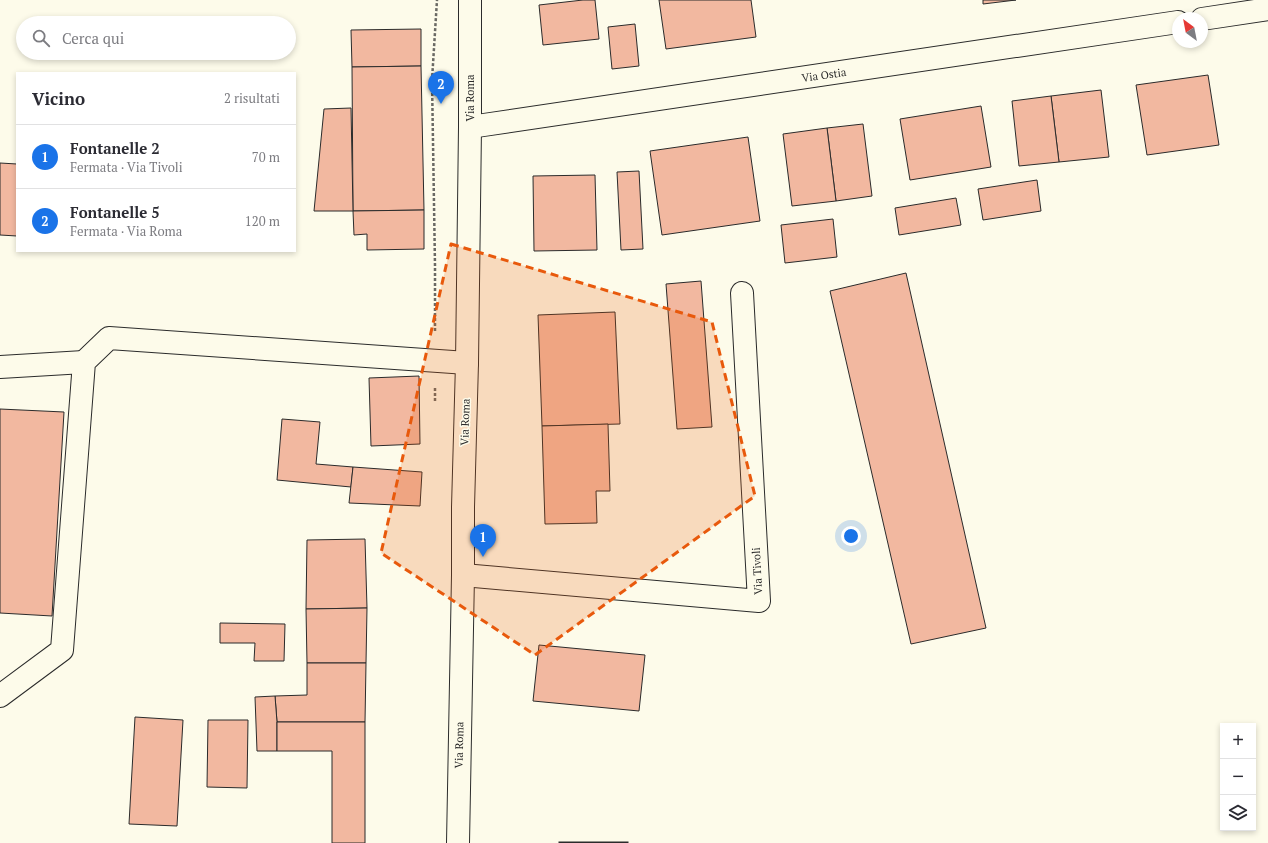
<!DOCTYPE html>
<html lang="it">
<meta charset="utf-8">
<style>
body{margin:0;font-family:"PT Serif",serif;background:#f2f2f3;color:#2b2b33}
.controls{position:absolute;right:12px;bottom:12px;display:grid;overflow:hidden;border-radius:0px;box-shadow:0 2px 6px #0003}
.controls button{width:36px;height:36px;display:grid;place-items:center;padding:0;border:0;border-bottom:1px solid #e1e1e2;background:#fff;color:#2b2b33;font:20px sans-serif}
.compass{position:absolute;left:1172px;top:12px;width:36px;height:36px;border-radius:50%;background:#fff;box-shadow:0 2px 6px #0003;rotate:328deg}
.you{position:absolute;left:851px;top:536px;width:14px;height:14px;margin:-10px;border:3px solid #fff;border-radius:50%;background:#1a73e8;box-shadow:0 0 0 6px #1a73e833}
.badge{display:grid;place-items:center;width:26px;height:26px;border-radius:50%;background:#1a73e8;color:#fff;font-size:13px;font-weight:700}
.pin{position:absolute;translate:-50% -33px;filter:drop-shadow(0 1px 2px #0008)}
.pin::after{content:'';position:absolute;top:21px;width:14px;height:12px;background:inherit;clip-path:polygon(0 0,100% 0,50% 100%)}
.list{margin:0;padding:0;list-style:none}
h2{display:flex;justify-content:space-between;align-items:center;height:52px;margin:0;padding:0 16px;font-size:17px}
h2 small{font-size:13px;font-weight:400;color:#7c7c81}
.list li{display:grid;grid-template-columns:26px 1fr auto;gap:12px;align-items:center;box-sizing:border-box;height:64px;padding:0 16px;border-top:1px solid #e1e1e2}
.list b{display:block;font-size:15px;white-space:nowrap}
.list p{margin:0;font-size:13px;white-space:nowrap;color:#7c7c81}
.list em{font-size:13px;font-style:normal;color:#7c7c81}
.icon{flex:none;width:22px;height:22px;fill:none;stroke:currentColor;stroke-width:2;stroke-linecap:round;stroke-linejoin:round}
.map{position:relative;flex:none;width:1268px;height:843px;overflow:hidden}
.search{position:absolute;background:#fff;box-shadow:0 2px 6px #0003;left:16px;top:16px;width:280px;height:44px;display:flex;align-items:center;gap:10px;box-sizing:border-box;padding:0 14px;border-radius:22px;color:#7c7c81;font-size:15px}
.panel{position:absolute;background:#fff;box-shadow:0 2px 6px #0003;left:16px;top:72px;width:280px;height:180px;border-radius:0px}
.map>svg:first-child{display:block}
.building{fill:#f2b8a0;stroke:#2b2b2b}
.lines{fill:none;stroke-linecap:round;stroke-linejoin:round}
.minor-casing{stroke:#2b2b2b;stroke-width:24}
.major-casing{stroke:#2b2b2b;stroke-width:24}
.path{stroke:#6a6964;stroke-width:2.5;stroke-dasharray:3 2;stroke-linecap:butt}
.minor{stroke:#fdfbea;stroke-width:22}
.major{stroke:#fdfbea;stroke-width:22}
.marked{fill:#e8590c;fill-opacity:0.2;stroke:#e8590c;stroke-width:3;stroke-dasharray:8 5;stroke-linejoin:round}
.labels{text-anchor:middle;stroke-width:3;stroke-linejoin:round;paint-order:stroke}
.street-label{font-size:11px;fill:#2b2b2b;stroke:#fdfbea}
</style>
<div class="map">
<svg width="1268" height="843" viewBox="0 0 1268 843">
<rect width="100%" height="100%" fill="#fdfbea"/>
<!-- building -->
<g class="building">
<polygon points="583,0 595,0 599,39 543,45 539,5"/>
<polygon points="659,0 751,0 756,37 666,49"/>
<polygon points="983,0 1016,0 983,4"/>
<polygon points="635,24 639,66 612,69 608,27"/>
<polygon points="421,29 421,66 352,67 351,30"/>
<polygon points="421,66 424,210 353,211 352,67"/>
<polygon points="1208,75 1219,145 1147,155 1136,85"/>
<polygon points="1101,90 1109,157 1059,162 1051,96"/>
<polygon points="1051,96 1059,162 1019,166 1012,101"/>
<polygon points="981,106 991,167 910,180 900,119"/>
<polygon points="351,108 353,211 314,211 324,109"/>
<polygon points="863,124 872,196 836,201 827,128"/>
<polygon points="827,128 836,201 792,206 783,134"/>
<polygon points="748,137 760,221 662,235 650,151"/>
<polygon points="0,163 17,164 17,236 0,235"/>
<polygon points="639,171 643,249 621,250 617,172"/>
<polygon points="595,175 597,250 534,251 533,176"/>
<polygon points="1037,180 1041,211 983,220 978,189"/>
<polygon points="956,198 961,225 899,235 895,208"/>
<polygon points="424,210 424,249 367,250 367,234 354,235 353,211"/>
<polygon points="833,219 837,257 785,263 781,225"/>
<polygon points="906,273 986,628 911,644 830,291"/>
<polygon points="701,281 712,427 677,429 666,284"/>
<polygon points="615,312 620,424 542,426 538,315"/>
<polygon points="419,376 420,444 371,446 369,378"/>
<polygon points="0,409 64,412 52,616 0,613"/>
<polygon points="282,419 320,422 316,464 353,467 351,487 277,480"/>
<polygon points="608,424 610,491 596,491 597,523 545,524 542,426"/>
<polygon points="353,467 422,472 420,506 349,503"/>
<polygon points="365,539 367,608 306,609 307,540"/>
<polygon points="367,608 366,663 307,663 306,609"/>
<polygon points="220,623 285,624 284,661 254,661 255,643 220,643"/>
<polygon points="539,645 645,655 639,711 533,701"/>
<polygon points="307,663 366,663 365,722 277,722 275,696 307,695"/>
<polygon points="275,696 277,722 277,751 257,751 255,697"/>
<polygon points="135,717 183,720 177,826 129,824"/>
<polygon points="208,720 248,720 247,788 207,787"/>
<polygon points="277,722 365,722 365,843 332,843 332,751 277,751"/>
<rect x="559" y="842" width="69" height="1"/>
</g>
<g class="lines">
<defs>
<g id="minor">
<polyline points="1202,19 1268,9"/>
<polyline points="470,127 1178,22"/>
<polyline points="0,367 84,362"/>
<polyline points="463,575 759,601 742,293"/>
<polyline points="0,696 62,650 84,362 109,338 467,363"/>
</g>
<polyline id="major" points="458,843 463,575 463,507 467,363 470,127 470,0"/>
</defs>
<!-- minor casing -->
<use href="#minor" class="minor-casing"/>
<!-- major casing -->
<use href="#major" class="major-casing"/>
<!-- path -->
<g class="path">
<polyline points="435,331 435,266 432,80 437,0"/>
<polyline points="435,388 435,401"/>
</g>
<!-- minor -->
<use href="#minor" class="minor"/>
<!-- major -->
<use href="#major" class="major"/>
</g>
<!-- marked area -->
<path class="marked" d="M451,244L712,322L755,496L535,655L381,553Z"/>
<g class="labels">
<!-- street labels -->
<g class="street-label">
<text transform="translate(824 75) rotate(-8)" y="4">Via Ostia</text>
<text transform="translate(470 98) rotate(-90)" y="4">Via Roma</text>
<text transform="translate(465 422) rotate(-88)" y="4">Via Roma</text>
<text transform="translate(757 571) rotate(-93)" y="4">Via Tivoli</text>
<text transform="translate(459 745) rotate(-89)" y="4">Via Roma</text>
</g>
</g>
</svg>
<div class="controls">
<button>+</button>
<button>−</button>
<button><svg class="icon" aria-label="layers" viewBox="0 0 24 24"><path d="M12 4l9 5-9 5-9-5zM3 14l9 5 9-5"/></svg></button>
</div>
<svg class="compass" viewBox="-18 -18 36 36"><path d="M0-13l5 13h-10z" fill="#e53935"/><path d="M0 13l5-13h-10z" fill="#7c7c81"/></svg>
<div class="you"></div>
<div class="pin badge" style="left:483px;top:557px">1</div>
<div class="pin badge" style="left:441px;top:104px">2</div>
<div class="search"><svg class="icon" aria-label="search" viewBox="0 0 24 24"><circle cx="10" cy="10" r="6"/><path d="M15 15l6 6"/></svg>Cerca qui</div>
<section class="panel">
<h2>Vicino<small>2 risultati</small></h2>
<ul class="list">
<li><span class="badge">1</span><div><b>Fontanelle 2</b><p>Fermata · Via Tivoli</p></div><em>70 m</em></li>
<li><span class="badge">2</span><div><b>Fontanelle 5</b><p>Fermata · Via Roma</p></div><em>120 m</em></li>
</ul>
</section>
</div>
